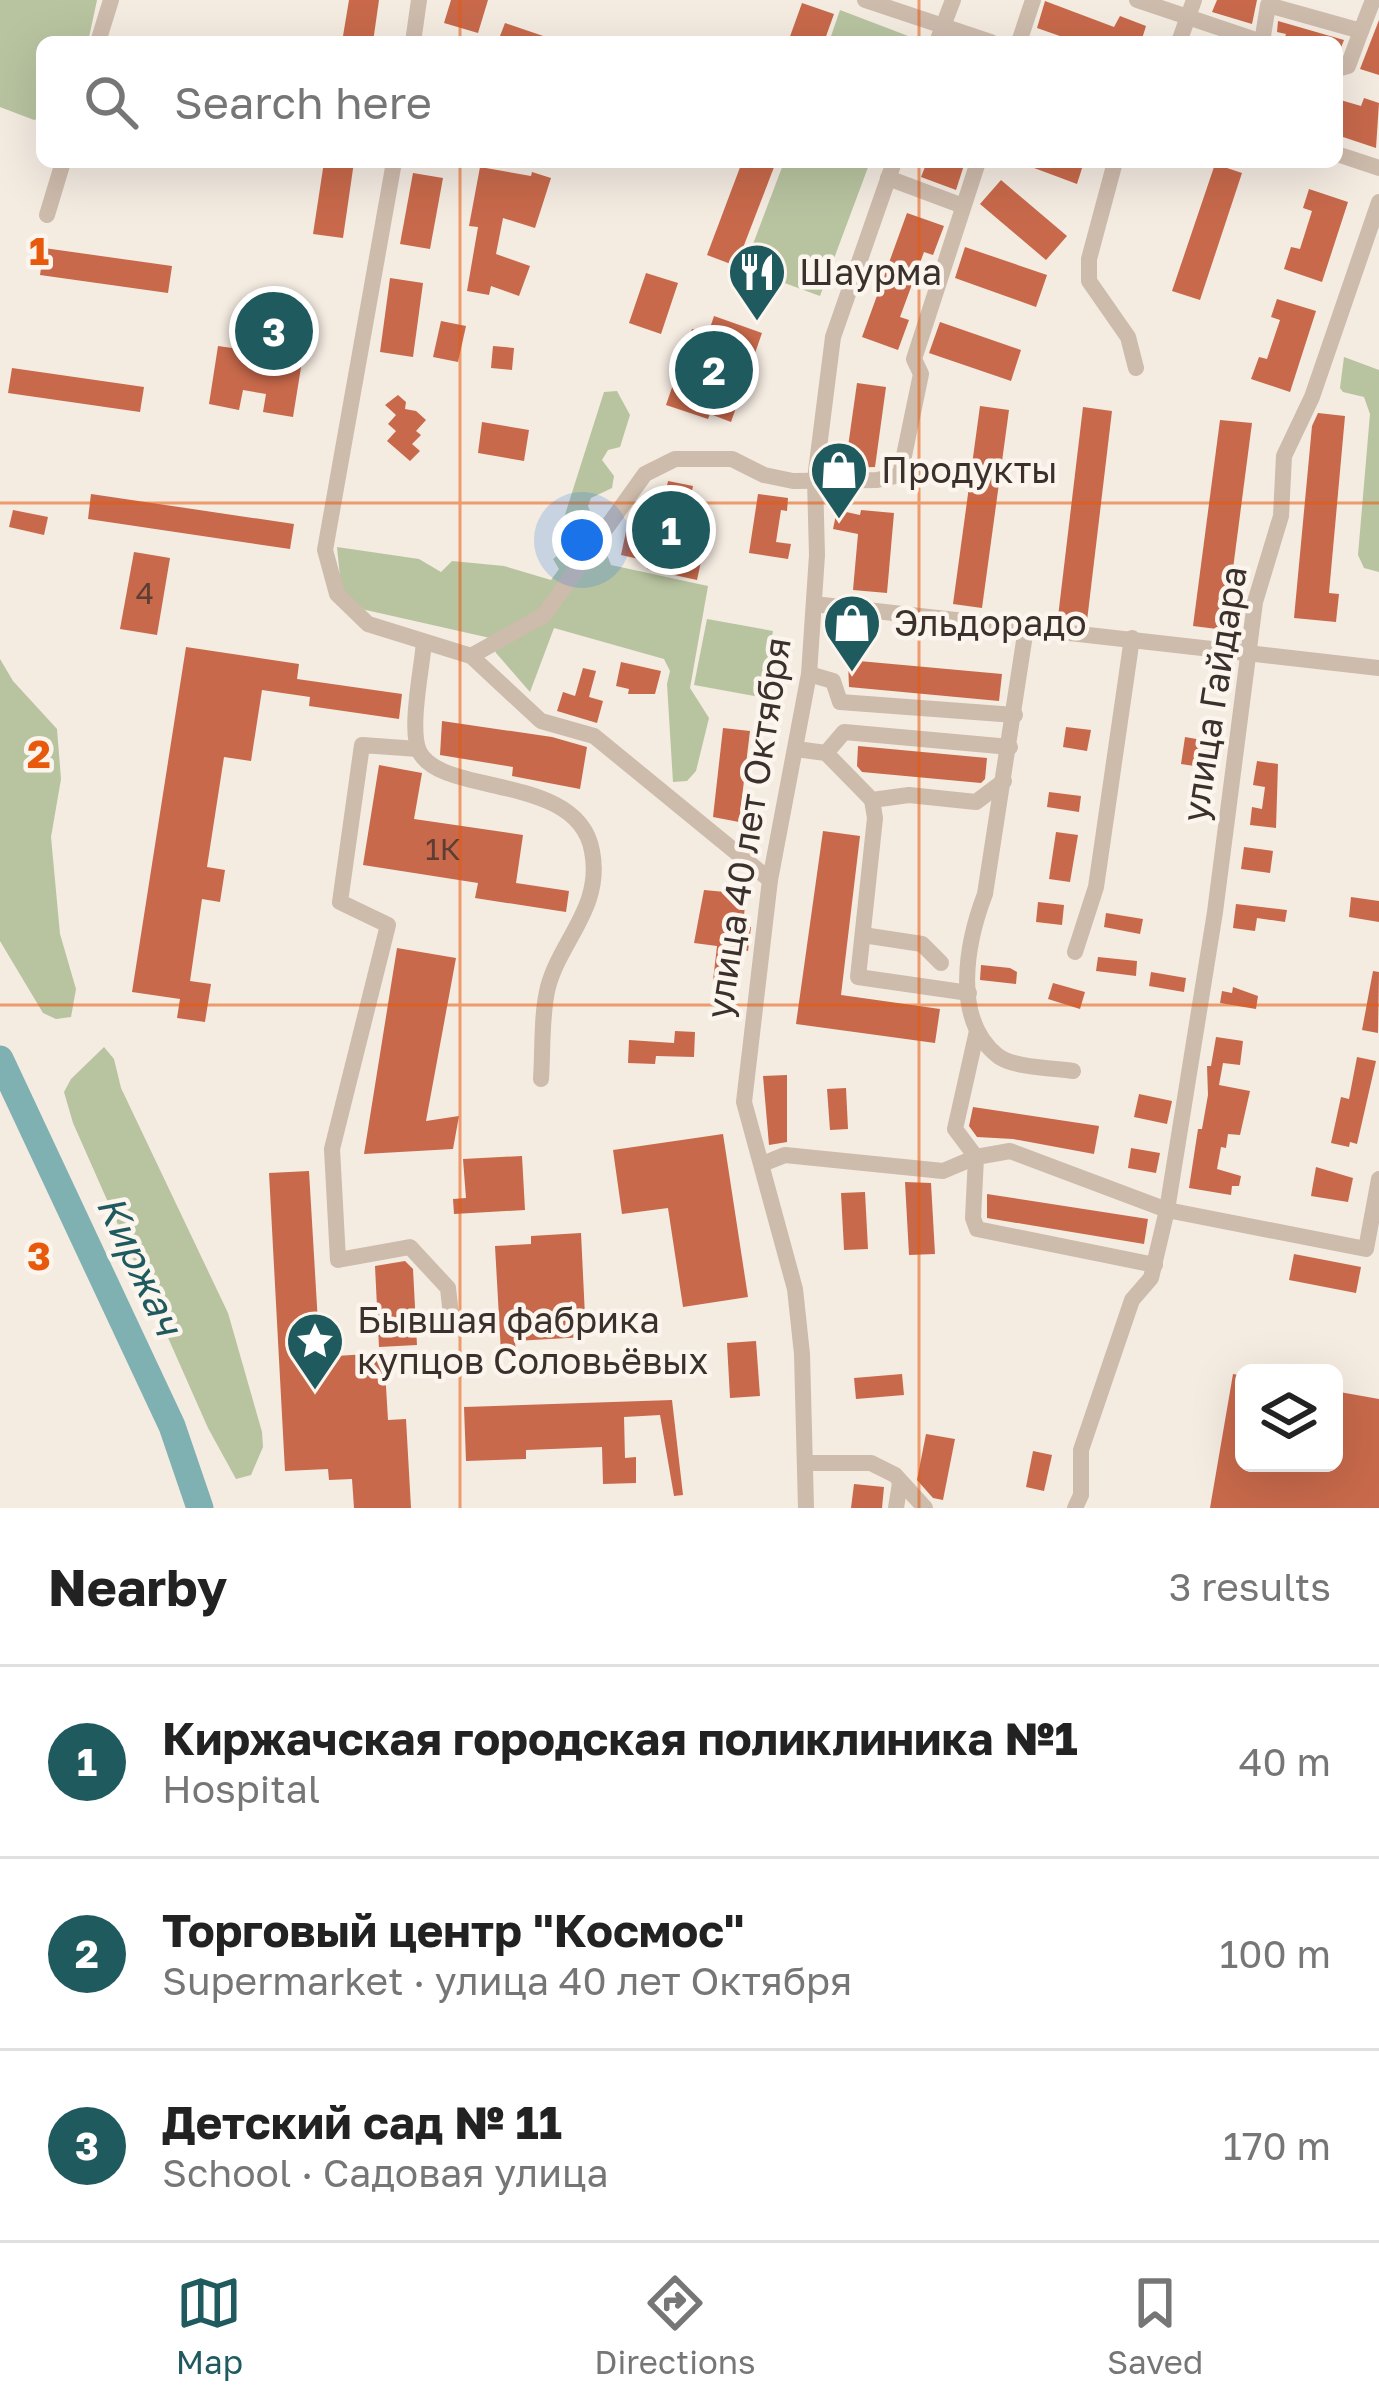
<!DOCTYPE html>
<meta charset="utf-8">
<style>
body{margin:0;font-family:"Golos Text",sans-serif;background:#f6f6f6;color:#222}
.controls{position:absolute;right:36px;bottom:36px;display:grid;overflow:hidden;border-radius:18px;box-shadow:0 12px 48px #0002}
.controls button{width:108px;height:108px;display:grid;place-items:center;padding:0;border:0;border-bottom:3px solid #e0e0e0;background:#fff;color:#222;font:60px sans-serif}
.you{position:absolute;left:582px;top:540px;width:42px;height:42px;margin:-30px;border:9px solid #fff;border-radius:50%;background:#1a73e8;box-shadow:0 0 0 18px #1a73e833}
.badge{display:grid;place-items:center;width:78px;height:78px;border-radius:50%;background:#1f5a5e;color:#fff;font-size:39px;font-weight:700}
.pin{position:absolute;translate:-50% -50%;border:6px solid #fff;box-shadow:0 3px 12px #0006}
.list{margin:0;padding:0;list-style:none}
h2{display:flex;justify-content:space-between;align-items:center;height:156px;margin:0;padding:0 48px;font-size:51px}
h2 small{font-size:39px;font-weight:400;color:#767676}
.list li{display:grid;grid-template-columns:78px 1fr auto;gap:36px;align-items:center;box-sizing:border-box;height:192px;padding:0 48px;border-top:3px solid #e0e0e0}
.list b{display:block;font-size:45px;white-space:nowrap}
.list p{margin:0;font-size:39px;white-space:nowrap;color:#767676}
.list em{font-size:39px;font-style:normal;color:#767676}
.icon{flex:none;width:66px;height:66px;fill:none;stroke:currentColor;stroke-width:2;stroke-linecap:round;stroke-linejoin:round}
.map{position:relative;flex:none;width:1379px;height:1508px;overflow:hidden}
.search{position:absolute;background:#fff;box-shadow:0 12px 48px #0002;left:36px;right:36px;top:36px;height:132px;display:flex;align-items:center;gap:30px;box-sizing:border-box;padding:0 42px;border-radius:18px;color:#767676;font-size:45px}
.sheet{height:732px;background:#fff}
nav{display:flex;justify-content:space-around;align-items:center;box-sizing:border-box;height:168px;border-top:3px solid #e0e0e0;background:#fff;font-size:33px;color:#767676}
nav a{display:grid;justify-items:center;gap:6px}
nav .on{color:#1f5a5e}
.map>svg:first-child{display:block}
.green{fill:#b8c4a0}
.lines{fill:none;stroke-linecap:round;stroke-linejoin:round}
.river{stroke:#7fb0b2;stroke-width:27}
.building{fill:#c8694b}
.minor{stroke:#cdbbac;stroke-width:16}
.grid{fill:none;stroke:#e8590c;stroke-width:3;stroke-opacity:0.55}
.labels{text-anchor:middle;stroke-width:9;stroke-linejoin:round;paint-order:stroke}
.number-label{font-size:30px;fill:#5e3e33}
.poi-label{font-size:36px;fill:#3b302b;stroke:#fbf5ee;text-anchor:start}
.street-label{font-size:36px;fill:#3b302b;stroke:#fbf5ee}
.water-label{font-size:39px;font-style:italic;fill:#1f5a5e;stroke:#fbf5ee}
.grid-label{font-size:39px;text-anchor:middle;font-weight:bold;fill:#e8590c;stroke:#fbf5ee;stroke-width:9;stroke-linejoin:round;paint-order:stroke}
</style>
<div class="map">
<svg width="1379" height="1508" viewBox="0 0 1379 1508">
<rect width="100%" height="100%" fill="#f4ebe1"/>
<!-- green -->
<g class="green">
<polygon points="0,0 97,0 88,42 42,42 42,117 34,120 0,107"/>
<polygon points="840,10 916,39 915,42 829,42"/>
<polygon points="784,162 870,162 820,296 744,268"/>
<polygon points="1344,357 1379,370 1379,572 1364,568 1358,555 1370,414 1364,397 1343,392 1340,388"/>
<polygon points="617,391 630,415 620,447 608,450 602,460 614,476 612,488 591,498 588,506 611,565 708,586 690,688 709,718 696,771 687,781 673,782 667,684 670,671 664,659 554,628 530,692 496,653 490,638 357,608 341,587 337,547 419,559 441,572 452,561 504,566 551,580 559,569 553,559 567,548 562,524 604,392"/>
<polygon points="707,619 773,631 760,697 694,685"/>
<polygon points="0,659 13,681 57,729 61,779 51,837 60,934 76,989 71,1017 56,1019 43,1013 0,941"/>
<polygon points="104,1047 114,1059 121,1088 228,1313 262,1432 263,1447 251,1475 236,1479 208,1428 73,1123 64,1092 71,1079"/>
</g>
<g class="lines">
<!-- river -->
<polyline class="river" points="0,1059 172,1426 200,1508"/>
</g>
<!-- building -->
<g class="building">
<polygon points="349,0 379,0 373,42 342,42"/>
<polygon points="451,0 488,0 478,33 444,23"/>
<polygon points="1217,0 1257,0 1252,24 1212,12"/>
<polygon points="1045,1 1114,27 1120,16 1146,26 1141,42 1077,42 1037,28"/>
<polygon points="802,3 834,14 824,42 788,42"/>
<polygon points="1379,20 1379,75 1360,69"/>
<polygon points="1278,21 1344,40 1338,55 1337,42 1283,42 1286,34 1277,32"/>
<polygon points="505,23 555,40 555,42 517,42 500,36"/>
<polygon points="1364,98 1379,103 1376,148 1337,135 1337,99 1361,106"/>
<polygon points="324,162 354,162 343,238 313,234"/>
<polygon points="742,162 776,162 736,266 707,255"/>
<polygon points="927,162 965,162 956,190 921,177"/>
<polygon points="1018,162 1084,162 1077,184"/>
<polygon points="1215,164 1242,173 1200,300 1172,291"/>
<polygon points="480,167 531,176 532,172 551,178 535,228 503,218 496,254 530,266 519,296 491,286 489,295 467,291 478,227 469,226"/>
<polygon points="413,173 443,178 430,249 400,244"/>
<polygon points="1001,180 1067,236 1046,260 980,204"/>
<polygon points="1309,189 1348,202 1322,282 1284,269 1291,247 1300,249 1312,211 1303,208"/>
<polygon points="907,213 944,226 933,255 924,252 900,317 909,320 898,350 862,337"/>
<polygon points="965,247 1047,275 1036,307 955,278"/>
<polygon points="44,248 172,266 168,293 40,275"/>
<polygon points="646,273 678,283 661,334 629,323"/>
<polygon points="390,278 423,283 413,357 380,352"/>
<polygon points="1277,299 1316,311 1290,392 1251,379 1259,357 1267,359 1280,320 1271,317"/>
<polygon points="714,316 762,333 731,422 710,414 708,419 666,405 692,329 708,334"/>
<polygon points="441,321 466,326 458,362 433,357"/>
<polygon points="940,322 1021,350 1011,381 929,353"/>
<polygon points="233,339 303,355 293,417 263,412 266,394 243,390 239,410 209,404 218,346 232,348"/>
<polygon points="493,346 514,348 512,370 491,368"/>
<polygon points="12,368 144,387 140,412 8,393"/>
<polygon points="857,383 886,387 875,467 845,468"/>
<polygon points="398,395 406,402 405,409 416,411 426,420 416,431 421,435 412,444 420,451 410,461 387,441 396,431 388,424 396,415 385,405"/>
<polygon points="980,406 1009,410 982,608 953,604"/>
<polygon points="1083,407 1112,411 1087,621 1058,617"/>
<polygon points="1318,413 1345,416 1329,593 1339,594 1336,622 1294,618 1312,426"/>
<polygon points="1220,420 1252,423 1225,630 1193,626"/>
<polygon points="482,422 529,430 524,461 478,453"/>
<polygon points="668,481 693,486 682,538 705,543 697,580 647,569 648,561 621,555 627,527 657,533"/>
<polygon points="91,494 294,524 290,549 88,519"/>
<polygon points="758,494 788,498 787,511 781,510 776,542 791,544 788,559 749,553"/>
<polygon points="13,510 48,517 44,535 9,527"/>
<polygon points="837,510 860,515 861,510 894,513 887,593 853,590 858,534 833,529"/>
<polygon points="134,552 170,558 157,635 120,629"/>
<polygon points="186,647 299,664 297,679 402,694 399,719 309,706 310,697 262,690 251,761 224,757 207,867 225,870 220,902 202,899 190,981 211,984 205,1022 177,1018 180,999 132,992"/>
<polygon points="848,660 1002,674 999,701 849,687"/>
<polygon points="621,662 661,671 655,694 628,694 629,689 616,686"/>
<polygon points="583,668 596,671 589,697 603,701 597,723 557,711 563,692 575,696"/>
<polygon points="442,721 552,737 587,747 580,789 512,776 513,767 440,755"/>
<polygon points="1205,725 1225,728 1214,769 1181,764 1185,737 1202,740"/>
<polygon points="1066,727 1091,730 1087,751 1063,747"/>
<polygon points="723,728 750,731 739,822 713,817"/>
<polygon points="858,746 987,758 985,779 981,783 862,772 857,766"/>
<polygon points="1257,761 1278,764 1276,828 1250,825 1252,807 1262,809 1265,787 1253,785"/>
<polygon points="379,765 422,773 414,819 523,835 516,883 569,891 566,912 475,898 478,883 363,865"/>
<polygon points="1049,792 1081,796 1079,812 1047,807"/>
<polygon points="823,831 860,836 841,995 940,1009 935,1043 796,1024"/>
<polygon points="1056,832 1078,835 1070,882 1049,879"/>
<polygon points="1244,847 1273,851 1270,873 1241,869"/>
<polygon points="704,890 746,894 743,926 751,927 748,951 741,950 737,984 713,981 717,946 694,943"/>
<polygon points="1351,897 1379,901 1379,922 1349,917"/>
<polygon points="1038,902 1064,905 1062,925 1036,922"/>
<polygon points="1236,904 1287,910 1285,922 1257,918 1255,931 1233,928"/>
<polygon points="1106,913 1143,919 1140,934 1104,927"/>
<polygon points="397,948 456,958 426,1121 459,1116 453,1149 364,1154"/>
<polygon points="1098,957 1137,961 1136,976 1096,971"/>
<polygon points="981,965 1010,968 1017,972 1016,984 980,980"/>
<polygon points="1373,971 1379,972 1378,1033 1362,1030"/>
<polygon points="1151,972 1186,978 1184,992 1149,986"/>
<polygon points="1053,983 1085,992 1080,1009 1048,999"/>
<polygon points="1233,987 1258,996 1256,1009 1220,1003 1222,991 1232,993"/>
<polygon points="675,1031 695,1032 694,1057 656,1056 655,1064 628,1063 629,1040 674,1043"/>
<polygon points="1216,1037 1243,1041 1240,1065 1223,1063 1219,1085 1250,1091 1240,1135 1228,1134 1226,1148 1221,1147 1217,1169 1241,1176 1239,1186 1232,1186 1231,1195 1189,1188 1198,1129 1202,1129 1208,1095 1207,1066 1211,1066"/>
<polygon points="1357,1057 1376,1061 1357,1144 1350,1142 1349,1147 1331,1143 1341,1097 1349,1099"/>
<polygon points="787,1075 787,1142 769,1145 763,1076"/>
<polygon points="846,1088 848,1129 830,1130 827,1089"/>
<polygon points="1139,1094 1172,1101 1167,1124 1134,1117"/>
<polygon points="973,1107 1099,1126 1094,1154 1013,1139 977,1137 969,1126"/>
<polygon points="723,1134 748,1297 683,1307 668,1208 622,1214 613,1150"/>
<polygon points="1131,1148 1160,1153 1156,1173 1128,1168"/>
<polygon points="522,1156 525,1210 454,1214 453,1199 466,1198 463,1159"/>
<polygon points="1316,1167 1353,1178 1348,1202 1311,1196"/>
<polygon points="309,1171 320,1357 384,1353 388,1420 406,1419 411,1508 354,1508 352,1479 329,1480 328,1469 285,1471 269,1173"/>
<polygon points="905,1182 931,1183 935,1254 909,1255"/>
<polygon points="865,1192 868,1249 844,1250 841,1193"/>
<polygon points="987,1194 1148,1219 1144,1244 987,1218"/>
<polygon points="581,1233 586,1337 515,1341 516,1352 501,1353 495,1246 531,1244 531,1236"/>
<polygon points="1294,1254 1361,1267 1356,1293 1289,1280"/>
<polygon points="405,1261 413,1269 417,1345 379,1347 375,1266"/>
<polygon points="756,1341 760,1396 730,1398 727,1343"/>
<polygon points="902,1374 904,1395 856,1399 854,1378"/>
<polygon points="1233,1374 1244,1376 1244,1463 1334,1463 1334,1391 1379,1399 1379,1508 1210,1508"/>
<polygon points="672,1400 683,1495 674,1496 660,1415 624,1417 625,1458 636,1457 636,1483 603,1484 602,1447 526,1450 526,1459 466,1461 464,1407"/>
<polygon points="926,1434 955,1439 943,1500 933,1498 917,1480"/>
<polygon points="1033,1451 1052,1455 1044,1491 1026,1487"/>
<polygon points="854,1484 884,1487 882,1508 851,1508"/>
</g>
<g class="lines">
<!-- minor -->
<g class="minor">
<polyline points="865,0 991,42"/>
<polyline points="1137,0 1262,42"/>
<polyline points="1361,31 1373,0"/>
<polyline points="98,42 111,0"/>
<polyline points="413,42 419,0"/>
<polyline points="937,42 953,0"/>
<polyline points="1019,42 1033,0"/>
<polyline points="1179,42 1194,0"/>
<polyline points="1262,42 1268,5 1361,31 1348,66 1337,69"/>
<polyline points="1337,154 1379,168"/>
<polyline points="394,162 325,550 337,594 368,624 471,656 541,721 594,736 770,880"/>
<polyline points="1115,162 1089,259 1089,281 1128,337 1136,368"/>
<polyline points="888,178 963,206"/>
<polyline points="47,215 63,162"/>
<polyline points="814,604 1379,668"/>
<path d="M1026,628L985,894C967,941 951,1019 998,1056C1014,1068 1053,1068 1073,1071"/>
<path d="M424,642C422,668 409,728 419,751C440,797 578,772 592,851C603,907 561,939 548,987C541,1015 543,1050 541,1079"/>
<polyline points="471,656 544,615 645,474 675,459 732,459 764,475 793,481 877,480 900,475 921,374 914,359 978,162"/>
<polyline points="809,674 833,681 840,702 1015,715"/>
<polyline points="418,749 362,745 340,902 388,925 332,1149 338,1260 410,1247 448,1288 451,1315"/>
<polyline points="796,749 826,753 844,732 1010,747"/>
<polyline points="826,753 872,800 909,795 976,802 1004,781"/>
<polyline points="872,800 875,818 858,977 969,993"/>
<polyline points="863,935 922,944 941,963"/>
<polyline points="1075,952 1096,887 1132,638"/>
<polyline points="977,1031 955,1129 976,1157 973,1218 977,1229 1155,1265"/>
<polyline points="762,1164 785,1155 943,1171 976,1157 1010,1151 1167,1210 1366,1249 1379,1179"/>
<polyline points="805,1463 871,1463 895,1475 925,1508"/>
<polyline points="806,1508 802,1354 795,1289 744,1102 770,880 809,674 817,555 815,479 833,337 894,162"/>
<polyline points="896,1508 900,1483"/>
<polyline points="1075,1508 1081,1495 1081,1450 1132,1300 1151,1278 1167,1210 1215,912 1255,602 1281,516 1284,456 1312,397 1379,202"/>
</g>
</g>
<!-- grid -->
<path class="grid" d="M460,0V42M919,0V42M460,162V1508M919,162V1508M0,503H1379M0,1005H1379"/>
<!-- icons -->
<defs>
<symbol id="restaurant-pin" viewBox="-11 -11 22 30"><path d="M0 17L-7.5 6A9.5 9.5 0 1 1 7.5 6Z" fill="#1f5a5e" stroke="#fbf5ee"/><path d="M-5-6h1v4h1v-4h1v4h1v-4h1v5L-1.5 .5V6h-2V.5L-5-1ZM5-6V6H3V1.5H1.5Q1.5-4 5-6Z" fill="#fff"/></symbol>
<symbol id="shop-pin" viewBox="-11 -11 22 30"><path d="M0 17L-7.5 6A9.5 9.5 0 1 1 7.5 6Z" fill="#1f5a5e" stroke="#fbf5ee"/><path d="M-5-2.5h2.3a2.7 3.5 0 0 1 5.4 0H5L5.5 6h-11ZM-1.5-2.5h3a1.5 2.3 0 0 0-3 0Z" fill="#fff"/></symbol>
<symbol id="sight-pin" viewBox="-11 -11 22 30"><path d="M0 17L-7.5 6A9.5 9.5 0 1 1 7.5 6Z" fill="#1f5a5e" stroke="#fbf5ee"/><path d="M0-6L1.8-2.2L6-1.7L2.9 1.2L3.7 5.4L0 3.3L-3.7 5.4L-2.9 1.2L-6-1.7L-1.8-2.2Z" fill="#fff"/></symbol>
</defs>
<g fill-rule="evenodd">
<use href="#restaurant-pin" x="724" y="239" width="66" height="90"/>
<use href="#shop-pin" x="806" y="437" width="66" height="90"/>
<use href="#shop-pin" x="819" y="590" width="66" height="90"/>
<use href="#sight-pin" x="282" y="1308" width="66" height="90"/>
</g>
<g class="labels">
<!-- number labels -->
<g class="number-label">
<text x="145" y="604">4</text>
<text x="443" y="860">1К</text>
</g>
<!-- poi labels -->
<g class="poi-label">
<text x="799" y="285">Шаурма</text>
<text x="881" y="483">Продукты</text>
<text x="894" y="636">Эльдорадо</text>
<text x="357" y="1333">Бывшая фабрика<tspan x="357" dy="41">купцов Соловьёвых</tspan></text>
</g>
<!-- street labels -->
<g class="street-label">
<text transform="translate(1214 694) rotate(-81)" y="13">улица Гайдара</text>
<text transform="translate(748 828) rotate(-81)" y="13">улица 40 лет Октября</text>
</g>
<!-- water labels -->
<g class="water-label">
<text transform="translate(140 1265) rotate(65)" y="14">Киржач</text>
</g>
</g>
<g class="grid-label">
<text x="39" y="265">1</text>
<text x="39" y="768">2</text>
<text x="39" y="1270">3</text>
</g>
</svg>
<div class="controls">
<button><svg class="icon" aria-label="layers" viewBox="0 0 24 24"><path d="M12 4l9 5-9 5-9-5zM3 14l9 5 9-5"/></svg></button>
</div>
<div class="you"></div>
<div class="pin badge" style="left:671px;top:530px">1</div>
<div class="pin badge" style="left:714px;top:370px">2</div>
<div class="pin badge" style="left:274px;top:331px">3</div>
<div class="search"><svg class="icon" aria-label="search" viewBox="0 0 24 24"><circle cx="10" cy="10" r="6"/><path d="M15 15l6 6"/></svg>Search here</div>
</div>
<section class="sheet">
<h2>Nearby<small>3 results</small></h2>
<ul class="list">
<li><span class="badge">1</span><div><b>Киржачская городская поликлиника №1</b><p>Hospital</p></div><em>40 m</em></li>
<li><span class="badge">2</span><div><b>Торговый центр &quot;Космос&quot;</b><p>Supermarket · улица 40 лет Октября</p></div><em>100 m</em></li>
<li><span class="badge">3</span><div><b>Детский сад № 11</b><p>School · Садовая улица</p></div><em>170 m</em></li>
</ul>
</section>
<nav>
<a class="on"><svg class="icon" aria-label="map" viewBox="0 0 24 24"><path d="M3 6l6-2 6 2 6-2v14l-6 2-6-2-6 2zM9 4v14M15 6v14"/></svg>Map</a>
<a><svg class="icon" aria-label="directions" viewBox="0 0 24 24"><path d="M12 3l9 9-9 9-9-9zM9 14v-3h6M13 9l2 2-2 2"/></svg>Directions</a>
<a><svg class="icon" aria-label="saved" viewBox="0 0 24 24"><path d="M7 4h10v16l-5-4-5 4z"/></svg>Saved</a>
</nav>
